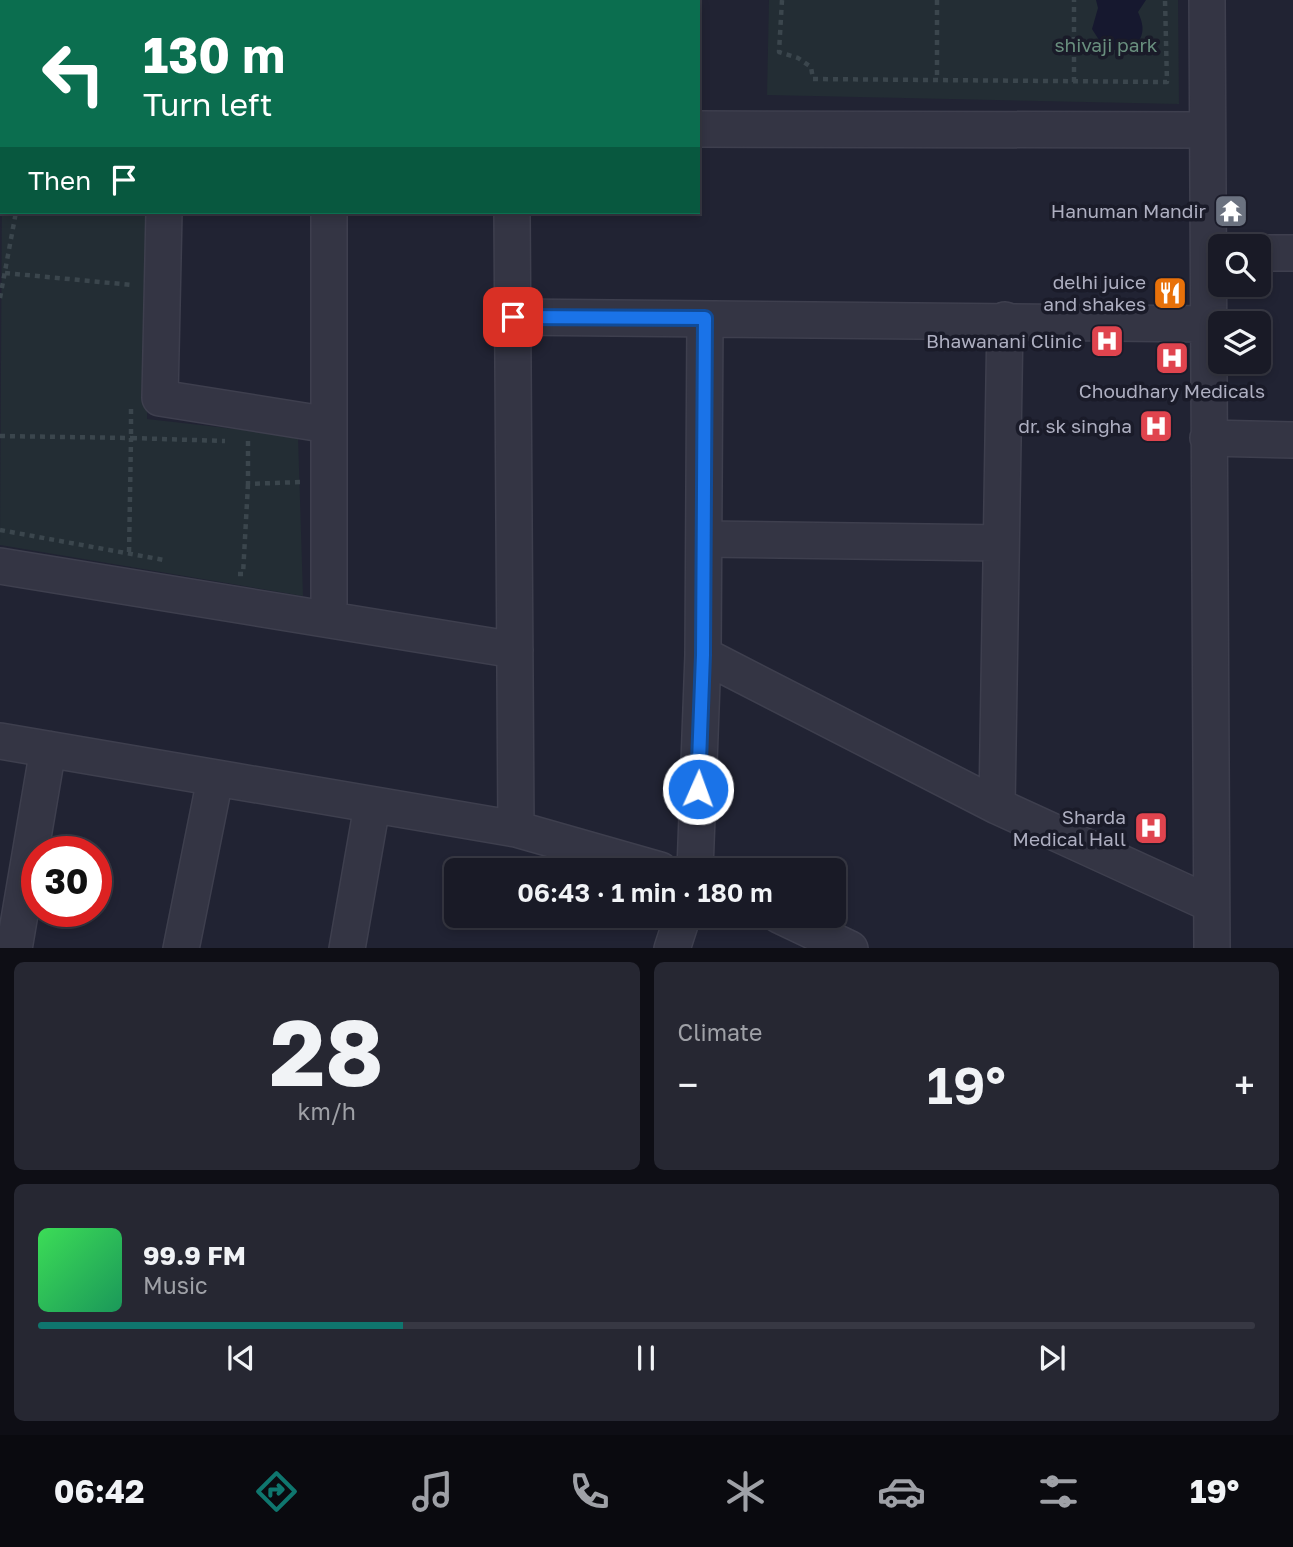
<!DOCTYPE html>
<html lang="en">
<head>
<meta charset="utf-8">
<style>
	:root { --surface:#191a26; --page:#262732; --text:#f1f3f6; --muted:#9fa1a7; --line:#373843; --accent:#0f766e }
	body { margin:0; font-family:"Golos Text",sans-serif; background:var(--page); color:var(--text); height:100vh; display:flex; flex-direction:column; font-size:26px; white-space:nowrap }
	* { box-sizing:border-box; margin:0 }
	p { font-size:23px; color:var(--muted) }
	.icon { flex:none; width:38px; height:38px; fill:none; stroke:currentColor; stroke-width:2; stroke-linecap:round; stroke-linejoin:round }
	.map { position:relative; height:948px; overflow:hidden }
	.sheet { display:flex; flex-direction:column; gap:14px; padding:14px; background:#0e0e15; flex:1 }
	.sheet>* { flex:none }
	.top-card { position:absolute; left:0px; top:0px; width:700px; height:214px; box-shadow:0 4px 10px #0003,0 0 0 2px var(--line); background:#0b6e4f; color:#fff; overflow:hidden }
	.controls { position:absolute; left:1208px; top:234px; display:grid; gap:14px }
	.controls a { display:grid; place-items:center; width:63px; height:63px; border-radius:10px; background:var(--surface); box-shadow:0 4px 10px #0003,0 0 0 2px var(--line); font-size:35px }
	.speed { position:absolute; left:21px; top:836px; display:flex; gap:14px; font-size:35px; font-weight:700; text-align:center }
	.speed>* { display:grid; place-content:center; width:91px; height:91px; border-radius:50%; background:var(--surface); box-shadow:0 4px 10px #0003,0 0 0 2px var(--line); line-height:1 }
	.speed .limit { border:10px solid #d22; background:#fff; color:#111 }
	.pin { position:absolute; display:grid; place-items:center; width:60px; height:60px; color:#fff; margin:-30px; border-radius:14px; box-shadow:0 4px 10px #0006 }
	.me { position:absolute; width:77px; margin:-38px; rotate:2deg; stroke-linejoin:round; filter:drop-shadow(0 0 5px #0008) }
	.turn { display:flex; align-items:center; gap:24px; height:147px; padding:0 28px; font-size:32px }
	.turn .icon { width:91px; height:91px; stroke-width:2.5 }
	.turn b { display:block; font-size:49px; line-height:60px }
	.then { display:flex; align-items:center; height:66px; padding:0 28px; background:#0003; gap:14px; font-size:26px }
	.big { font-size:52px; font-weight:600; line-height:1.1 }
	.sheet .tile { flex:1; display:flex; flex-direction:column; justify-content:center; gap:10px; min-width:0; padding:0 24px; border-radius:10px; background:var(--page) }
	.sheet .dial { align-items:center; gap:0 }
	.dial b { font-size:91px; line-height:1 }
	.song { display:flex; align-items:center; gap:21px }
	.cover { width:84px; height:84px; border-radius:10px; background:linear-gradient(135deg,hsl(130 70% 55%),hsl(150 70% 35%)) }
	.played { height:7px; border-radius:4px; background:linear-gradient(90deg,var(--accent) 30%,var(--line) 30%) }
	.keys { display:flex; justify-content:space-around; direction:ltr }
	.heat { display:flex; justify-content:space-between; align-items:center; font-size:38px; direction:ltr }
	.sheet .tiles { flex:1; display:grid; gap:14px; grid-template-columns:1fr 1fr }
	.tile:last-child { grid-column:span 2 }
	.trip { position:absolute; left:444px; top:858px; width:402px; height:70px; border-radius:10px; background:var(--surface); box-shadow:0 4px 10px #0003,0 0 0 2px var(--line); font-weight:600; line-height:70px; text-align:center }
	.tabs { display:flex; height:112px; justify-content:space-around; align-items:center; background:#0a0a0f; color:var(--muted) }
	.tabs .icon { width:49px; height:49px }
	.tabs .selected { color:var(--accent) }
	.tabs b { font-size:32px; color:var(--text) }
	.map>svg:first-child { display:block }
</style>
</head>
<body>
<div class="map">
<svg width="1293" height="949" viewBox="0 0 1293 949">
	<rect width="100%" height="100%" fill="#212333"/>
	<!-- green -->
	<path fill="#232d34" d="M769 0H1178L1179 104 767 95Z
		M2 180V212H153L147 419 298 436 303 596 0 545Z"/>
	<!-- water -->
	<path fill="#16182f" d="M1096 0H1146L1138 12C1144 26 1145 34 1135 47L1106 51 1092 29 1098 8Z"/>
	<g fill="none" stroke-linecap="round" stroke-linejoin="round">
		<!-- minor casing -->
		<g stroke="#3e3f4e" stroke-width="38">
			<path id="minor" d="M120 0 133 2
				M510 0V2
				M1207 0 1212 949
				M16 2V0
				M331 2 332 0
				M0 87 2 78
				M698 129 1207 130
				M164 212 160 398 329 425
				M512 212 516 829
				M1258 253H1293
				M513 317 1207 324
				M1208 438 1293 440
				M704 539 1001 543
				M0 566 515 650
				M329 619V212
				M703 655 997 806 1211 904
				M0 741 516 829 660 870
				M997 806 1005 320
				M695 870 703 655 705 319
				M779 915 850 949
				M14 949 48 749
				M181 949 215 779
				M347 949 372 806
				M672 949 683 915"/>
		</g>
		<!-- path -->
		<path stroke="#3b464d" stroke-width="4.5" stroke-dasharray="5 5" stroke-linecap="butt" d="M782 0 779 52 798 58 811 67 813 79 1167 82 1165 0
			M937 0V80
			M1074 82V0
			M5 273 132 285
			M0 298 16 212
			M131 409V438L225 441
			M0 436 131 438 129 554
			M248 441V484L301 482
			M0 530 164 560
			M238 574H243L248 484"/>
		<!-- minor -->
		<use href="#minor" stroke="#343544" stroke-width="35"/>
	</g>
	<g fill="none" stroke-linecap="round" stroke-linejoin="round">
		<!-- route casing -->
		<g stroke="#114b97" stroke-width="18">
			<path id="route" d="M513 317 705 318 703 655 698 789"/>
		</g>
		<!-- route -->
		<use href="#route" stroke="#1a73e8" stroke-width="12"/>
	</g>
	<!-- icons -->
	<defs>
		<g id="temple-square" transform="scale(1.75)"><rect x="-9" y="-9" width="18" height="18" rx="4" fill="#6b7280" stroke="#1a1b29"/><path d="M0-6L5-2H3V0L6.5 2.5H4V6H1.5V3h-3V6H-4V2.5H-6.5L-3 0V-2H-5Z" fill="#fff"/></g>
		<g id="restaurant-square" transform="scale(1.75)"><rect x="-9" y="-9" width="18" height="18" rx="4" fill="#e8710a" stroke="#1a1b29"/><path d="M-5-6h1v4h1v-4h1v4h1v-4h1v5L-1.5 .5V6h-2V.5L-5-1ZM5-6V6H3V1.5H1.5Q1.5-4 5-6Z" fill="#fff"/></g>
		<g id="hospital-square" transform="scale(1.75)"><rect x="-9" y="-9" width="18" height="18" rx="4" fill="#e0444e" stroke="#1a1b29"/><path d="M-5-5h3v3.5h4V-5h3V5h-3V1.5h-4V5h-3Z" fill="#fff"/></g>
	</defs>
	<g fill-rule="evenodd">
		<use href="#temple-square" x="1231" y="211"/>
		<use href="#restaurant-square" x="1170" y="293"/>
		<use href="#hospital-square" x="1107" y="341"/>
		<use href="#hospital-square" x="1172" y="358"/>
		<use href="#hospital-square" x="1156" y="426"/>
		<use href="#hospital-square" x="1151" y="828"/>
	</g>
	<g text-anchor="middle" stroke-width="7" stroke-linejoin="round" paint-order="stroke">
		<!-- park labels -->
		<g font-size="19" fill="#698f7e" stroke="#1a1b29">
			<text x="1106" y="52">shivaji park</text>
		</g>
		<!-- poi labels -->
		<g font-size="19" fill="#aeafc1" stroke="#1a1b29" text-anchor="end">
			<text x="1206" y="218">Hanuman Mandir</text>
			<text x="1146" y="289">delhi juice<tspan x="1146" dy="22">and shakes</tspan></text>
			<text x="1082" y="348">Bhawanani Clinic</text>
			<text x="1172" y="398" text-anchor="middle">Choudhary Medicals</text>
			<text x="1132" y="433">dr. sk singha</text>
			<text x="1126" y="824">Sharda<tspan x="1126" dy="22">Medical Hall</tspan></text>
		</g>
	</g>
</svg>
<div class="controls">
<a><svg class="icon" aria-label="search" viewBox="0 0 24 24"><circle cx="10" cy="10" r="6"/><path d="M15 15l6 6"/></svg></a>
<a><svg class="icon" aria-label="layers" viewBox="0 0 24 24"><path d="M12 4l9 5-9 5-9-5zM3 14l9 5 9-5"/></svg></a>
</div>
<div class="speed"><div class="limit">30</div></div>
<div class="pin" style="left:513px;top:317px;background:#d93025"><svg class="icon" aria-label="arrive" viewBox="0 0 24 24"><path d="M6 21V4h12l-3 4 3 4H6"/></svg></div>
<svg class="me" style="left:698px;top:789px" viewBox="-20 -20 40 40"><circle r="17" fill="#1a73e8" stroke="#fff" stroke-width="3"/><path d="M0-11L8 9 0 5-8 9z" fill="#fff"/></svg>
<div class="trip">06:43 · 1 min · 180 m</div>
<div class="top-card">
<div class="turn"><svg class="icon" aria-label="left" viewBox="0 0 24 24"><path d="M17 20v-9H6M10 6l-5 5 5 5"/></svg><div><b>130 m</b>Turn left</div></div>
<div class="then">Then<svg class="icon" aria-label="arrive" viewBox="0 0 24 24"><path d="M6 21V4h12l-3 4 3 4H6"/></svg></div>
</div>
</div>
<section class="sheet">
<div class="tiles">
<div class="tile dial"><b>28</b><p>km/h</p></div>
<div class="tile"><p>Climate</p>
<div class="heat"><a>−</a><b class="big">19°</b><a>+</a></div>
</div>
<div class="tile">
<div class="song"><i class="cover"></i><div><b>99.9 FM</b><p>Music</p></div></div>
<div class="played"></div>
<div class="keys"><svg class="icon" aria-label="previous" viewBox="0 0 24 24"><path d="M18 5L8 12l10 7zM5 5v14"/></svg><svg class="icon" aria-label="pause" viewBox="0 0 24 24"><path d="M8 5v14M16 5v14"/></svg><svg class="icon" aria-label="next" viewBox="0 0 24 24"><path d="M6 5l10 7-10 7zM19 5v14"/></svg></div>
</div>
</div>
</section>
<nav class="tabs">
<b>06:42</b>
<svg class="icon selected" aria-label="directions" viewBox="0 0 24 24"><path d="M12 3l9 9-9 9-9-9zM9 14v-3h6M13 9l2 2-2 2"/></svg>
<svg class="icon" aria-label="music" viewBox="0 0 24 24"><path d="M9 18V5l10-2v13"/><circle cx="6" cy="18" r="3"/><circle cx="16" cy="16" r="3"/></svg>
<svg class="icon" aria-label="phone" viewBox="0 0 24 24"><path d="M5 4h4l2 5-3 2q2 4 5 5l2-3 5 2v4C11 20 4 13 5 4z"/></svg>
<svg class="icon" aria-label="climate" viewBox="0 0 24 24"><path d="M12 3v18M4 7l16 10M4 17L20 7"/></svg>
<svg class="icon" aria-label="car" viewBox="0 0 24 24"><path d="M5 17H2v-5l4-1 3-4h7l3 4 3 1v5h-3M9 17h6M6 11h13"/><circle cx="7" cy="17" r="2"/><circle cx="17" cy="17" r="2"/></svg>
<svg class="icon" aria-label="filters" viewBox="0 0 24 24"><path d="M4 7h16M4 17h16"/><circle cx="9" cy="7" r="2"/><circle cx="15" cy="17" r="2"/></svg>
<b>19°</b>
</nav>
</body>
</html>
